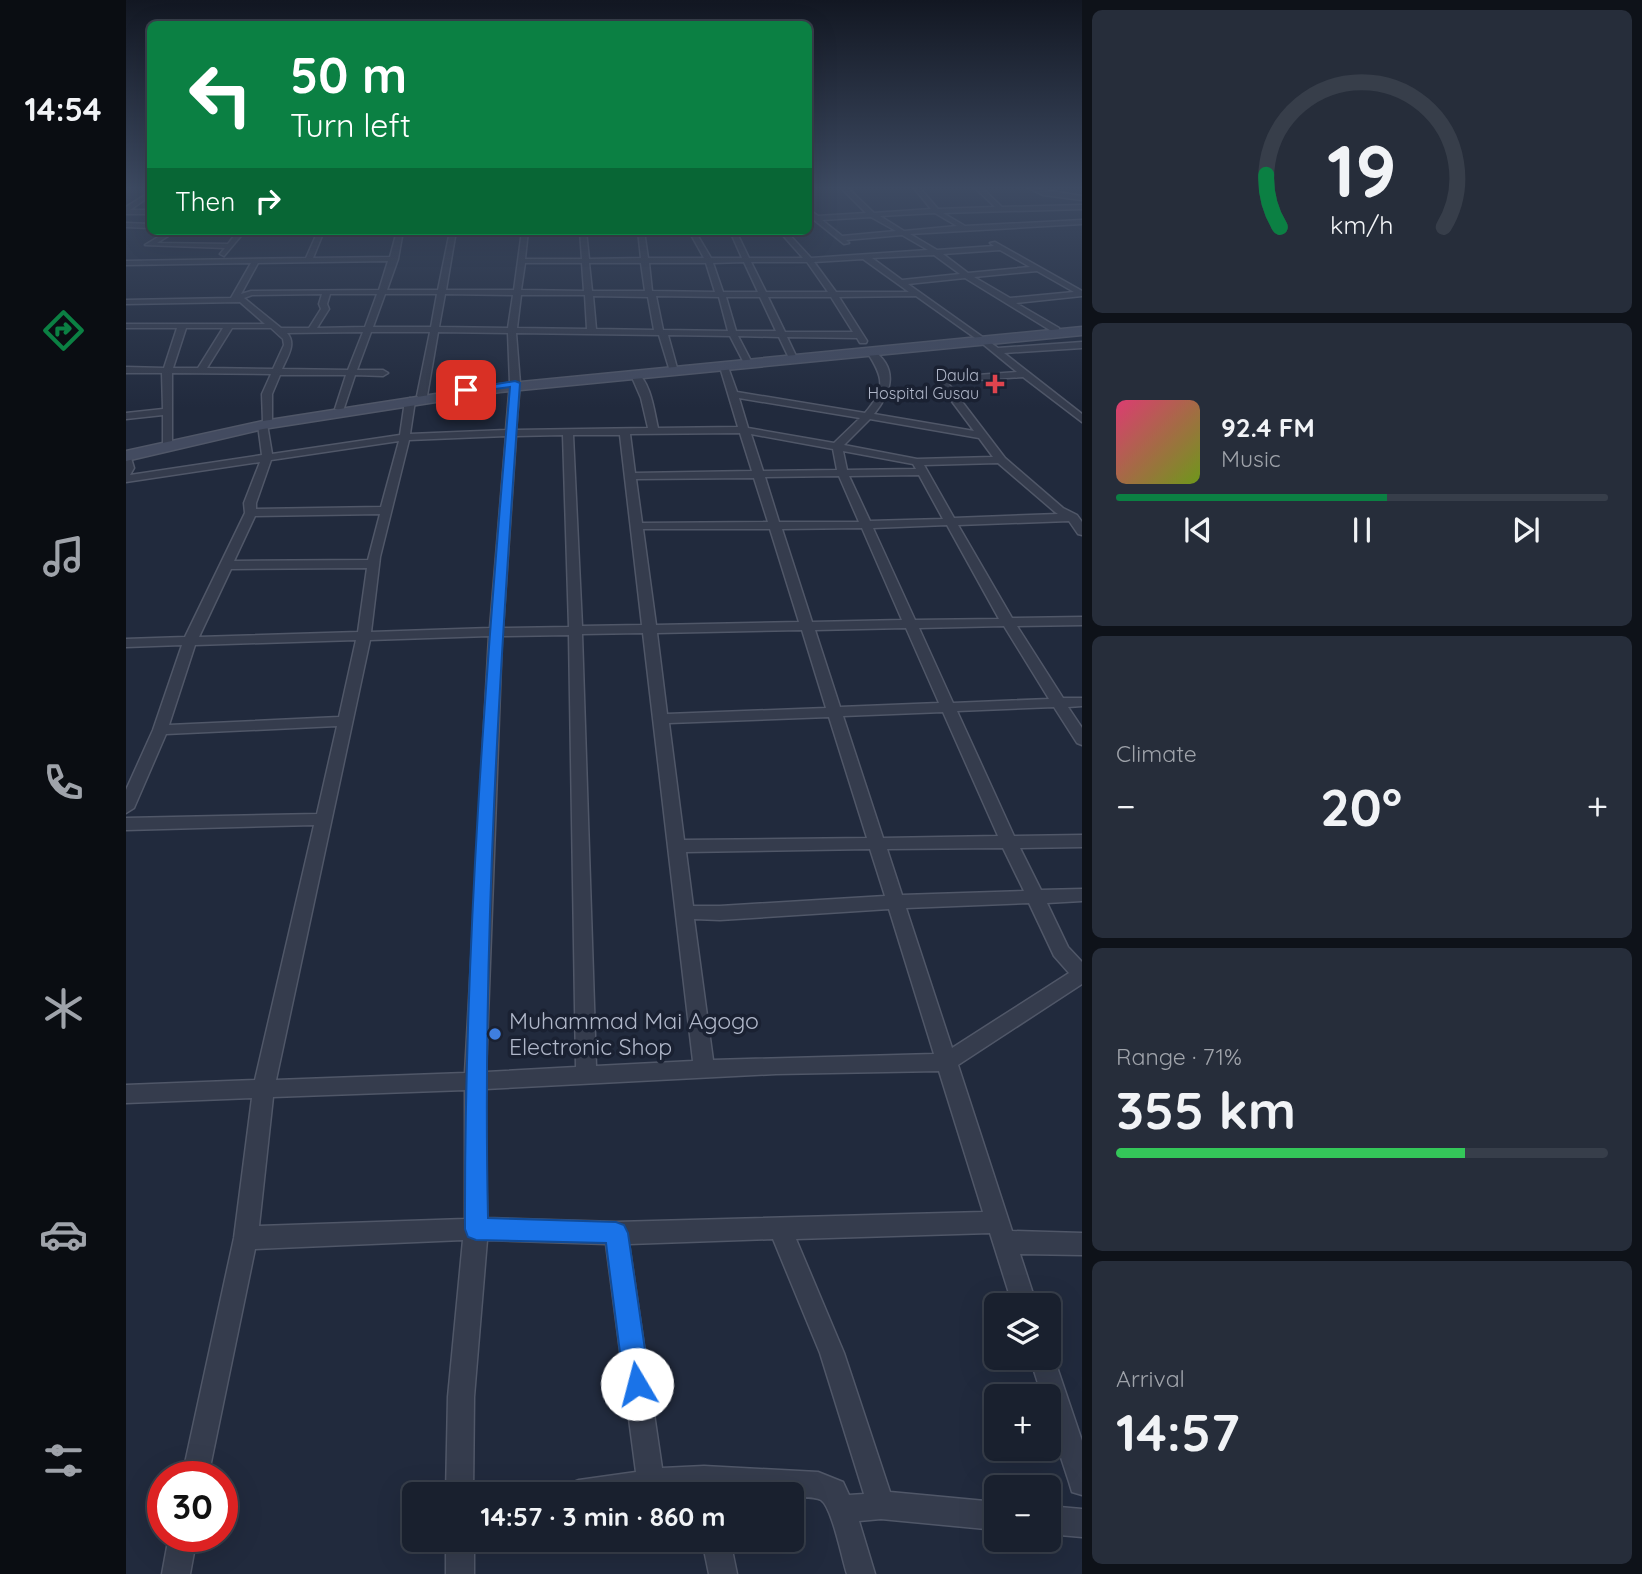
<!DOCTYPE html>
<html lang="en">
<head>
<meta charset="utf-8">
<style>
	:root { --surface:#19202e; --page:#262d3a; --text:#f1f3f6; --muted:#9fa3aa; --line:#373e4a; --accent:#0b8043 }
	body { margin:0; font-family:Quicksand,sans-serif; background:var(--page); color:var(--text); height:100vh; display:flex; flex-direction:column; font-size:26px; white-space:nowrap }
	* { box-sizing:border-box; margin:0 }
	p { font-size:23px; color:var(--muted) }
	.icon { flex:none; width:38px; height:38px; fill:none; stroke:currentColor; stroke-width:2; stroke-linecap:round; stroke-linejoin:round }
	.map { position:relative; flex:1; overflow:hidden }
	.sheet { display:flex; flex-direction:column; gap:10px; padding:10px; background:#0e1219; width:560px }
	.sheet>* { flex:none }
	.banner { position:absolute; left:21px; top:21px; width:665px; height:214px; border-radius:10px; box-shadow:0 7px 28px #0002,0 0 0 2px var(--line); background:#0b8043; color:#fff; overflow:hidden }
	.tools { position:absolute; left:858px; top:1293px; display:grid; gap:14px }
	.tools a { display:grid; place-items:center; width:77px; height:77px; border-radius:10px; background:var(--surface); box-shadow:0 7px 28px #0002,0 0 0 2px var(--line); font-size:35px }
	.speed { position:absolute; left:21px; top:1461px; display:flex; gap:14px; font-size:35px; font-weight:700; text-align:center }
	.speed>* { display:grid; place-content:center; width:91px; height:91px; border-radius:50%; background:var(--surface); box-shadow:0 7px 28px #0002,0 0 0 2px var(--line); line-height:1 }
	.speed .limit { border:10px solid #d22; background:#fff; color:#111 }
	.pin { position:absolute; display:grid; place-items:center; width:60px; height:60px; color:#fff; margin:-30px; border-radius:14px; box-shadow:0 4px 10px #0006 }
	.me { position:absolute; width:77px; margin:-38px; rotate:352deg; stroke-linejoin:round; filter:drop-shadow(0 0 5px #0008) }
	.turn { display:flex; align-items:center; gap:24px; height:147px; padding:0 28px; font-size:32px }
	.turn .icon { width:91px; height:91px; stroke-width:2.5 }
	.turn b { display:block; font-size:49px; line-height:60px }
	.then { display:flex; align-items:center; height:66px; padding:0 28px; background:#0003; gap:14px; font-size:26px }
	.big { font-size:52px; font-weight:800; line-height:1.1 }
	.sheet .widget { flex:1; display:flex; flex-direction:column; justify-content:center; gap:10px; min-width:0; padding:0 24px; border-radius:10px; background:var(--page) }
	.sheet .dial { align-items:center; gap:0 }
	.dial svg { height:182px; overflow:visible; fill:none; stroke:var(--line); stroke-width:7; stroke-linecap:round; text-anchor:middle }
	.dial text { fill:var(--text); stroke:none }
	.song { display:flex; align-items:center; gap:21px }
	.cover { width:84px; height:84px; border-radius:10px; background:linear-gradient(135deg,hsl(340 70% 55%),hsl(80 70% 35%)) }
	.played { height:7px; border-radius:4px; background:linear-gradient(90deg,var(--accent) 55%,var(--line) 55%) }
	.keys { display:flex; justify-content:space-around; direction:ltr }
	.heat { display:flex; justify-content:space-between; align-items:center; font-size:38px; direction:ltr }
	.charge { height:10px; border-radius:5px; background:linear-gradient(90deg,#34c759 71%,var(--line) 0) }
	.trip { position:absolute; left:276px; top:1482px; width:402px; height:70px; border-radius:10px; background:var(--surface); box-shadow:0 7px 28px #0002,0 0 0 2px var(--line); font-weight:800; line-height:70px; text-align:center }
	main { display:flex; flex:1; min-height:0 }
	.menu { display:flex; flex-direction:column; width:126px; justify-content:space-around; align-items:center; background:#0a0d12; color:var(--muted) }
	.menu .icon { width:49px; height:49px }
	.menu .current { color:var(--accent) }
	.menu b { font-size:32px; color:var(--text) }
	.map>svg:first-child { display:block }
</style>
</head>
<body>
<main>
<nav class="menu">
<b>14:54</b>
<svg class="icon current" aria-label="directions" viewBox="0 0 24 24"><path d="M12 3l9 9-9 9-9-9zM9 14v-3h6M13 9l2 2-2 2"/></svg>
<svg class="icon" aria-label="music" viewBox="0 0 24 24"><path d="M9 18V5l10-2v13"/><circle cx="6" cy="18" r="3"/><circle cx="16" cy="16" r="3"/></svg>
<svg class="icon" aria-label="phone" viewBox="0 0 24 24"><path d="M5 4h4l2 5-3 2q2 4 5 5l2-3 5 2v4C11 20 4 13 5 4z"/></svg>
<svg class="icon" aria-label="climate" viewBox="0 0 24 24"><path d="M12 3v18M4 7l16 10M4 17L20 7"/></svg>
<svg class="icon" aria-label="car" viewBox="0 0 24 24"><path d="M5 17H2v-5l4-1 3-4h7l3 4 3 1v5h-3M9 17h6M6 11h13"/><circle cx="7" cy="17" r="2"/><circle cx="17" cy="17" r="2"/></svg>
<svg class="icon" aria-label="filters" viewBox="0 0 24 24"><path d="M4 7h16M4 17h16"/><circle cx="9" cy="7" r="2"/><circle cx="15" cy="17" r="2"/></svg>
</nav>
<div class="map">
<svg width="956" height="1574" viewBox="0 0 956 1574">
	<rect width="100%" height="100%" fill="#212a3d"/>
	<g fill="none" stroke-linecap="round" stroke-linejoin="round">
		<!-- street casing -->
		<g stroke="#505768" stroke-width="3">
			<path id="street" d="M714 187H721L748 213 805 209 787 187H793L812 209 869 207 848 187H855L876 207 956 205V209L817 213 839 226 956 220V224L784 234 811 250 868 246 864 243 869 242 956 291V296L890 303 933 328V332H927L839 278 782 284 872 348 956 342V348L878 353 956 414V422L897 377 821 382 879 458 937 508 951 515 956 522V535L952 534 943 521 832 525 886 618 956 617V625L891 626 937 698H956V706L942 707 956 728V745L951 743 928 707 831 711 888 836 956 835V847L894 848 915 890 956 889V901L921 903 942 947 956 962V984L832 1065 886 1231 956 1233V1255L894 1254 911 1306H887L864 1233 670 1239 718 1353 764 1492 870 1502V1530L755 1519 733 1521 749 1574H721C716 1559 706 1507 695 1500 687 1496 675 1498 667 1497V1494L578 1492 440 1494 443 1484 453 1480 510 1472 480 1244 361 1240 348 1397 347 1494H320L322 1397 337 1240 129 1249 82 1477H56L108 1238 126 1098 0 1103V1085L129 1080 188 825 0 830V818L191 814 211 726 40 734 8 808 0 813V790L27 730 56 645 0 647V639L59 637 119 513 118 503 134 462 0 482V455L5 458 8 468 4 475 136 455 132 425 137 422 136 394 145 374 46 373V445L37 443V415L0 419V413L37 409 36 373H0V367L38 368 51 328H0V324H139L114 302 0 304V300L105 298 125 263 0 265V261L180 258 192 231H198L187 258 264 257 271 231H277L272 259 261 290H312L324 231H330L320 290H388L396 231H402L399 259H456L454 231H460L463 259 515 258 512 231H518L522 258H578L563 231H569L585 258H616L604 231H610L623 258H677L653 231H660L685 258 802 250 776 235 720 240 723 243 718 244 682 215V209L692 216 740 213ZM809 213 831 226 778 231 754 216ZM745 217 770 231 716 236 696 220ZM874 250 904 267 842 273 817 254ZM808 255 834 274 776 280 746 258ZM737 259 783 292H710L688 262ZM262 261 253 290 125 291 115 294 132 263ZM618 262 632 292H597L587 263ZM625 262H681L702 292H640ZM399 263H456L458 291 395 290ZM463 263H515L519 291H466ZM523 263H580L589 292 526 291ZM911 271 948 292 884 298 848 277ZM196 294 193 304 195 309 183 328H155L118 298 126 295ZM204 294H251L239 327 191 328 203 309 201 304ZM259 294H311L305 327H247ZM319 294 387 295 382 328 313 327ZM395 295H459L461 329 391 328ZM467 296 522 297 528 330 470 329ZM530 296 593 297 602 331 537 330ZM790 296 852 340 891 372 812 378 810 380 848 431 748 414C766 392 773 367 745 349L741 352C758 378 760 388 739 413L611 392 602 367 598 364 594 367 612 427 532 428C528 411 525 382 510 372L505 375 515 398 522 428 390 430 394 383 390 333 533 335 543 368 547 371 551 368 542 335 604 336 617 361 621 364 625 361 612 336 653 337 662 356 666 359 670 356 661 337 731 338 734 343H740L741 341 713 297ZM600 297H634L650 331H610ZM642 297H705L727 332H659ZM60 328H97L72 368H47ZM106 328H145L157 339 158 345 147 369 81 368ZM237 332 222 370 156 369C161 357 171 344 161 333ZM245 332H304L291 396 296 399 301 396 312 332 382 333 384 383 380 430 284 434 289 401 284 398 279 401 274 435 146 454 141 424 146 421V394L154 375H220L209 409 217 411 229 375 257 376 262 373 257 370H231ZM613 398 734 418 708 443 622 428ZM744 419 853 438 867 457 791 459 718 445ZM614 433 626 471 509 473 504 434ZM625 434 707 449 711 470 637 471ZM437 435 443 627 377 628 390 436ZM447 435H494L516 625 456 626ZM380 436 364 628 245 632 254 557 283 440ZM273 441 255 507 130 509V503L145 460ZM717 451 787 464 790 469 721 470ZM872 463 929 512 932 514 828 518 798 465ZM793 475 817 519 744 521 723 476ZM713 476 733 522H653L639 477ZM628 478 642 522 516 523 510 479ZM254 514 242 560 108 561 129 516ZM821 525 873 619 789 620 747 528ZM736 528 776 620 686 622 656 529ZM517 529H644L673 622 530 625ZM241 568 232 632 73 637 105 569ZM878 626 923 699 827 703 793 628ZM780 628 813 703 714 707 689 630ZM676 630 700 708 541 714 531 633ZM517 633 567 1061 470 1066 456 634ZM443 635 450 1067 360 1072 376 636ZM363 636 339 1073 150 1080 244 640ZM230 640 213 717 43 725 69 645ZM817 712 872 836 757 838 717 716ZM703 717 741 838 558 840 543 723ZM877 848 898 891 776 895 761 849ZM744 849 759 896 594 906H567L560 852ZM903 903 928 956 943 973 826 1048 780 908ZM763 909 808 1054 587 1060 568 919 594 920ZM813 1071 857 1212 490 1222 361 1218 359 1089 650 1074ZM339 1090V1219L133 1226 147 1097ZM647 1239 694 1353 738 1494 723 1495 717 1482 692 1472 578 1466 536 1468 503 1244Z
				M900 187 956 196V200L917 195Z
				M24 192V196L4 210H24V214H0V207Z
				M0 223 24 224V228L0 227Z
				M42 231H50L31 243 102 244 112 231H119L98 256 94 254 99 248 19 245Z
				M922 1348 928 1358 956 1441V1495L946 1492 943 1482 922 1418V1396H916L904 1358H922Z
				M922 1506 956 1509V1537L922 1534Z
				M43 1536H71L64 1574H36Z
				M320 1540H348V1574H320Z
				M576 1540H604L611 1574H583Z"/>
		</g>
		<!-- secondary casing -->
		<g stroke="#505768" stroke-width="3">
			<path id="secondary" d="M956 327V335L374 392 137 429 0 461V451L137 421 374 384Z"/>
		</g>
		<!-- street -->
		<use href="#street" fill="#353c4d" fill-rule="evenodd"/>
		<!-- secondary -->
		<use href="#secondary" fill="#434b60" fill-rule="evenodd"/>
	</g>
	<!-- sky -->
	<linearGradient id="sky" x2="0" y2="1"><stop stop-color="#121722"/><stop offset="0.46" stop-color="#3d4a62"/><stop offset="1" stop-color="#3d4a62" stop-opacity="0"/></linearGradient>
	<rect width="956" height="408" fill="url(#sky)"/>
	<!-- route -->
	<path fill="#1a73e8" stroke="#114b97" stroke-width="2" d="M389 381 394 383C374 661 356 940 362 1218L490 1222 498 1225 502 1233 524 1384 520 1393 511 1397 502 1393 498 1384 480 1243 350 1240 342 1237 339 1229C338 948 360 667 384 387L340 393 335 390Z"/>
	<!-- markers -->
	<path fill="#e0444e" stroke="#1a2132" stroke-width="2.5" d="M865.5 373.5h7v7h7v7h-7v7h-7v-7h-7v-7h7z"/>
	<circle fill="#3f7fe0" stroke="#1a2132" stroke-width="2.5" cx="369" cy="1034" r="7"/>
	<g text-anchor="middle" stroke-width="7" stroke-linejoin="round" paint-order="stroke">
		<!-- far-poi labels -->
		<g font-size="16" fill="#b0b7c9" stroke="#1a2132" text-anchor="end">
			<text x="853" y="381">Daula<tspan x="853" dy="18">Hospital Gusau</tspan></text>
		</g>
		<!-- near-poi labels -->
		<g font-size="23" fill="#b0b7c9" stroke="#1a2132" text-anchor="start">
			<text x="383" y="1029">Muhammad Mai Agogo<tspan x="383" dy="26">Electronic Shop</tspan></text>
		</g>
	</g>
</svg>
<div class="tools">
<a><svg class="icon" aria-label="layers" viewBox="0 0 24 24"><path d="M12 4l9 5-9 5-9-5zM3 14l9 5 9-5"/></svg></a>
<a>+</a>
<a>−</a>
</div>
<div class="speed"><div class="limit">30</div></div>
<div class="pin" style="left:340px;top:390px;background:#d93025"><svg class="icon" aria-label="arrive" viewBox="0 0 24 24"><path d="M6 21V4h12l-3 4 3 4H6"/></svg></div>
<svg class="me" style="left:511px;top:1384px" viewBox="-20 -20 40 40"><circle r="19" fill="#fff"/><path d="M0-13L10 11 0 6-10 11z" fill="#1a73e8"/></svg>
<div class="trip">14:57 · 3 min · 860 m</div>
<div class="banner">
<div class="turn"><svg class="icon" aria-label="left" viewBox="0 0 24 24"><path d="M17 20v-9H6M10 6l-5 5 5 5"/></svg><div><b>50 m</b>Turn left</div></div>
<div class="then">Then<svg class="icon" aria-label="right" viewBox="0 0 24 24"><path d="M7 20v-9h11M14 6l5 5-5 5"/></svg></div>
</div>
</div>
<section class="sheet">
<div class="widget dial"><svg viewBox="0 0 100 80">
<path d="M14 69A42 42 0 1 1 86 69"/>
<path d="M14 69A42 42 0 0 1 8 46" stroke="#0b8043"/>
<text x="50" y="56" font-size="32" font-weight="700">19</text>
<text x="50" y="72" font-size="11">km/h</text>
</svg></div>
<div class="widget">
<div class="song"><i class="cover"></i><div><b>92.4 FM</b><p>Music</p></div></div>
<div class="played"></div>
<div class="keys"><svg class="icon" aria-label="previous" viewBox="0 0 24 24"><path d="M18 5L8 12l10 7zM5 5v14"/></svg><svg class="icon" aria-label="pause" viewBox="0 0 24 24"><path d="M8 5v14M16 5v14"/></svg><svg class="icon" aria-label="next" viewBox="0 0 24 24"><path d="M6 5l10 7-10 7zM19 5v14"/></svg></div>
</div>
<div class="widget"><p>Climate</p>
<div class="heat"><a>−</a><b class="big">20°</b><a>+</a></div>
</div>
<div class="widget"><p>Range · 71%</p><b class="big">355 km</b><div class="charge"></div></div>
<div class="widget"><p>Arrival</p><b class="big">14:57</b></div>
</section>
</main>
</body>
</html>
